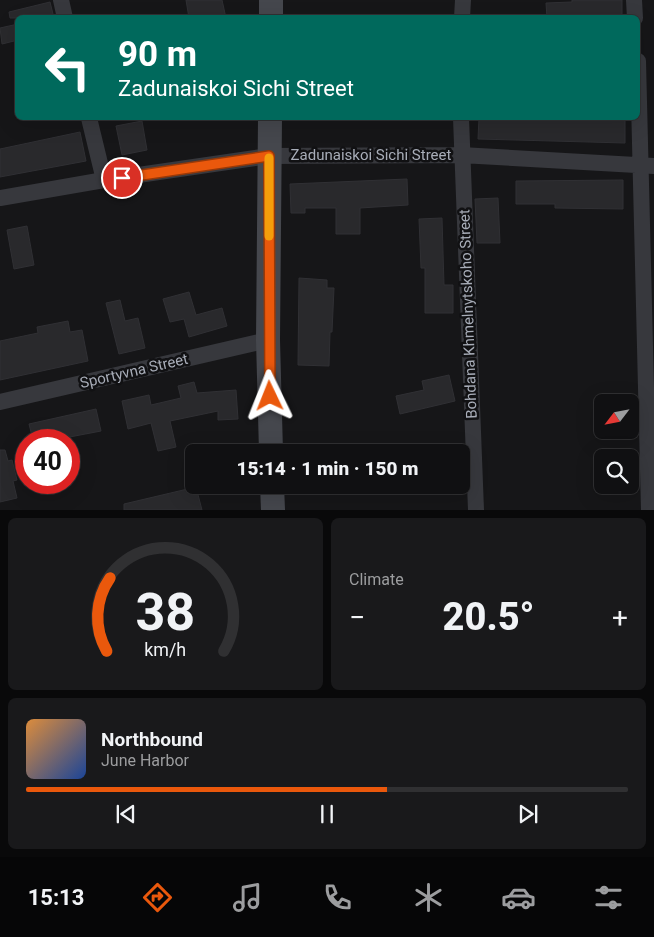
<!DOCTYPE html>
<html lang="en">
<head>
<meta charset="utf-8">
<style>
	:root { --surface:#101012; --page:#19191b; --text:#f1f3f6; --muted:#9c9d9f; --line:#303032; --accent:#ea580c }
	body { margin:0; font-family:Roboto,sans-serif; background:var(--page); color:var(--text); height:100vh; display:flex; flex-direction:column; font-size:19px; white-space:nowrap }
	* { box-sizing:border-box; margin:0 }
	p { font-size:16px; color:var(--muted) }
	.icon { flex:none; width:28px; height:28px; fill:none; stroke:currentColor; stroke-width:2; stroke-linecap:round; stroke-linejoin:round }
	.map { position:relative; height:510px; overflow:hidden }
	.drawer { display:flex; flex-direction:column; gap:8px; padding:8px; background:#09090a; flex:1 }
	.drawer>* { flex:none }
	.top-card { position:absolute; left:15px; top:15px; width:625px; height:105px; border-radius:8px; box-shadow:0 5px 20px #0002,0 0 0 1px var(--line); background:#00695c; color:#fff; overflow:hidden }
	.needle { width:32px; rotate:238deg }
	.tools { position:absolute; left:594px; top:394px; display:grid; gap:10px }
	.tools a { display:grid; place-items:center; width:45px; height:45px; border-radius:8px; background:var(--surface); box-shadow:0 5px 20px #0002,0 0 0 1px var(--line); font-size:25px }
	.speed { position:absolute; left:15px; top:429px; display:flex; gap:10px; font-size:25px; font-weight:700; text-align:center }
	.speed>* { display:grid; place-content:center; width:65px; height:65px; border-radius:50%; background:var(--surface); box-shadow:0 5px 20px #0002,0 0 0 1px var(--line); line-height:1 }
	.speed .limit { border:8px solid #d22; background:#fff; color:#111 }
	.pin { position:absolute; display:grid; place-items:center; width:42px; height:42px; color:#fff; margin:-21px; border:2px solid #fff; border-radius:50%; box-shadow:0 1px 5px #0007 }
	.me { position:absolute; width:55px; margin:-28px; rotate:358deg; stroke-linejoin:round; filter:drop-shadow(0 0 4px #0008) }
	.turn { display:flex; align-items:center; gap:18px; height:105px; padding:0 20px; font-size:22px }
	.turn .icon { width:65px; height:65px; stroke-width:2.5 }
	.turn b { display:block; font-size:35px; line-height:42px }
	.big { font-size:38px; font-weight:800; line-height:1.1 }
	.drawer .card { flex:1; display:flex; flex-direction:column; justify-content:center; gap:8px; min-width:0; padding:0 18px; border-radius:8px; background:var(--page) }
	.drawer .dial { align-items:center; gap:0 }
	.dial svg { height:130px; overflow:visible; fill:none; stroke:var(--line); stroke-width:7; stroke-linecap:round; text-anchor:middle }
	.dial text { fill:var(--text); stroke:none }
	.song { display:flex; align-items:center; gap:15px }
	.cover { width:60px; height:60px; border-radius:8px; background:linear-gradient(135deg,hsl(30 70% 55%),hsl(220 70% 35%)) }
	.played { height:5px; border-radius:2px; background:linear-gradient(90deg,var(--accent) 60%,var(--line) 60%) }
	.keys { display:flex; justify-content:space-around; direction:ltr }
	.heat { display:flex; justify-content:space-between; align-items:center; font-size:28px; direction:ltr }
	.drawer .tiles { flex:1; display:grid; gap:8px; grid-template-columns:1fr 1fr }
	.card:last-child { grid-column:span 2 }
	.trip { position:absolute; left:185px; top:444px; width:285px; height:50px; border-radius:8px; background:var(--surface); box-shadow:0 5px 20px #0002,0 0 0 1px var(--line); font-weight:800; line-height:50px; text-align:center }
	.menu { display:flex; height:80px; justify-content:space-around; align-items:center; background:#060607; color:var(--muted) }
	.menu .icon { width:35px; height:35px }
	.menu .active { color:var(--accent) }
	.menu b { font-size:22px; color:var(--text) }
	.map>svg:first-child { display:block }
</style>
</head>
<body>
<div class="map">
<svg width="654" height="510" viewBox="0 0 654 510">
	<rect width="100%" height="100%" fill="#161618"/>
	<!-- building -->
	<path fill="#29292c" stroke="#303034" d="M186 0H222L226 18H189Z
		M572 0H622V18H547L546 3 572 2Z
		M50 2 54 18H10L9 12Z
		M18 24V40L2 44 0 28Z
		M479 118H625V143L478 139Z
		M142 121 147 150 122 155 116 126Z
		M80 132 86 161 0 177V149Z
		M407 179 408 205 360 208V234H336V208H305V213H291L290 184Z
		M623 180V209L555 208V204H516V181Z
		M498 198 500 243H477L475 199Z
		M442 218 444 285H453V313H425V268H421L419 219Z
		M27 226 34 265 14 269 7 230Z
		M299 278 327 280V288H334L332 332H330L329 366 298 365Z
		M189 292 196 315 222 308 227 326 189 337 184 319 170 322 163 299Z
		M120 300 125 321 138 318 145 348 119 354 106 303Z
		M68 321 70 332 82 330 88 361 0 380V341L38 333 37 327Z
		M449 375 455 401 400 414 396 396 424 390 422 381Z
		M194 382 197 393 236 390 238 419 218 420V411L170 421 176 447 158 451 151 423 128 429 122 401 149 395 151 405 181 398 178 386Z
		M96 409 101 431 54 440H33L29 424Z
		M0 450H5L8 461 12 460 17 480 13 481 17 498 0 502Z
		M196 487 202 510H124V504Z"/>
	<g fill="none" stroke-linecap="round" stroke-linejoin="round">
		<!-- street -->
		<path stroke="#37383d" stroke-width="16" d="M61 0 65 18
			M634 0 635 18
			M462 18 463 0
			M638 61 649 510
			M89 118 104 180
			M461 118 476 510
			M0 198 104 180 269 156 461 155 654 166
			M0 402 268 340"/>
		<!-- secondary -->
		<path stroke="#45474d" stroke-width="24" d="M271 18V0
			M270 118 268 340 271 452
			M272 485 273 510"/>
	</g>
	<g fill="none" stroke-linecap="round" stroke-linejoin="round">
		<!-- route casing -->
		<g stroke="#983908" stroke-width="12">
			<path id="route" d="M122 178 269 156 270 396"/>
		</g>
		<!-- route -->
		<use href="#route" stroke="#ea580c" stroke-width="9"/>
		<!-- slow -->
		<path stroke="#f59e0b" stroke-width="9" d="M269 236V158"/>
	</g>
	<g text-anchor="middle" stroke-width="5" stroke-linejoin="round" paint-order="stroke">
		<!-- street labels -->
		<g font-size="15" fill="#a8adb8" stroke="#111113">
			<text x="371" y="160">Zadunaiskoi Sichi Street</text>
			<text transform="translate(468 314) rotate(-92)" y="5">Bohdana Khmelnytskoho Street</text>
			<text transform="translate(134 371) rotate(-13)" y="5">Sportyvna Street</text>
		</g>
	</g>
</svg>
<div class="tools">
<a><svg class="needle" viewBox="-14 -14 28 28"><path d="M0-13l5 13h-10z" fill="#e53935"/><path d="M0 13l5-13h-10z" fill="#9c9d9f"/></svg></a>
<a><svg class="icon" aria-label="search" viewBox="0 0 24 24"><circle cx="10" cy="10" r="6"/><path d="M15 15l6 6"/></svg></a>
</div>
<div class="speed"><div class="limit">40</div></div>
<div class="pin" style="left:122px;top:178px;background:#d93025"><svg class="icon" aria-label="arrive" viewBox="0 0 24 24"><path d="M6 21V4h12l-3 4 3 4H6"/></svg></div>
<svg class="me" style="left:270px;top:396px" viewBox="-20 -20 40 40"><path d="M0-17L14 15 0 8-14 15z" fill="#ea580c" stroke="#fff" stroke-width="4"/></svg>
<div class="trip">15:14 · 1 min · 150 m</div>
<div class="top-card">
<div class="turn"><svg class="icon" aria-label="left" viewBox="0 0 24 24"><path d="M17 20v-9H6M10 6l-5 5 5 5"/></svg><div><b>90 m</b>Zadunaiskoi Sichi Street</div></div>
</div>
</div>
<section class="drawer">
<div class="tiles">
<div class="card dial"><svg viewBox="0 0 100 80">
<path d="M14 69A42 42 0 1 1 86 69"/>
<path d="M14 69A42 42 0 0 1 16 24" stroke="#ea580c"/>
<text x="50" y="56" font-size="32" font-weight="700">38</text>
<text x="50" y="72" font-size="11">km/h</text>
</svg></div>
<div class="card"><p>Climate</p>
<div class="heat"><a>−</a><b class="big">20.5°</b><a>+</a></div>
</div>
<div class="card">
<div class="song"><i class="cover"></i><div><b>Northbound</b><p>June Harbor</p></div></div>
<div class="played"></div>
<div class="keys"><svg class="icon" aria-label="previous" viewBox="0 0 24 24"><path d="M18 5L8 12l10 7zM5 5v14"/></svg><svg class="icon" aria-label="pause" viewBox="0 0 24 24"><path d="M8 5v14M16 5v14"/></svg><svg class="icon" aria-label="next" viewBox="0 0 24 24"><path d="M6 5l10 7-10 7zM19 5v14"/></svg></div>
</div>
</div>
</section>
<nav class="menu">
<b>15:13</b>
<svg class="icon active" aria-label="directions" viewBox="0 0 24 24"><path d="M12 3l9 9-9 9-9-9zM9 14v-3h6M13 9l2 2-2 2"/></svg>
<svg class="icon" aria-label="music" viewBox="0 0 24 24"><path d="M9 18V5l10-2v13"/><circle cx="6" cy="18" r="3"/><circle cx="16" cy="16" r="3"/></svg>
<svg class="icon" aria-label="phone" viewBox="0 0 24 24"><path d="M5 4h4l2 5-3 2q2 4 5 5l2-3 5 2v4C11 20 4 13 5 4z"/></svg>
<svg class="icon" aria-label="climate" viewBox="0 0 24 24"><path d="M12 3v18M4 7l16 10M4 17L20 7"/></svg>
<svg class="icon" aria-label="car" viewBox="0 0 24 24"><path d="M5 17H2v-5l4-1 3-4h7l3 4 3 1v5h-3M9 17h6M6 11h13"/><circle cx="7" cy="17" r="2"/><circle cx="17" cy="17" r="2"/></svg>
<svg class="icon" aria-label="filters" viewBox="0 0 24 24"><path d="M4 7h16M4 17h16"/><circle cx="9" cy="7" r="2"/><circle cx="15" cy="17" r="2"/></svg>
</nav>
</body>
</html>
